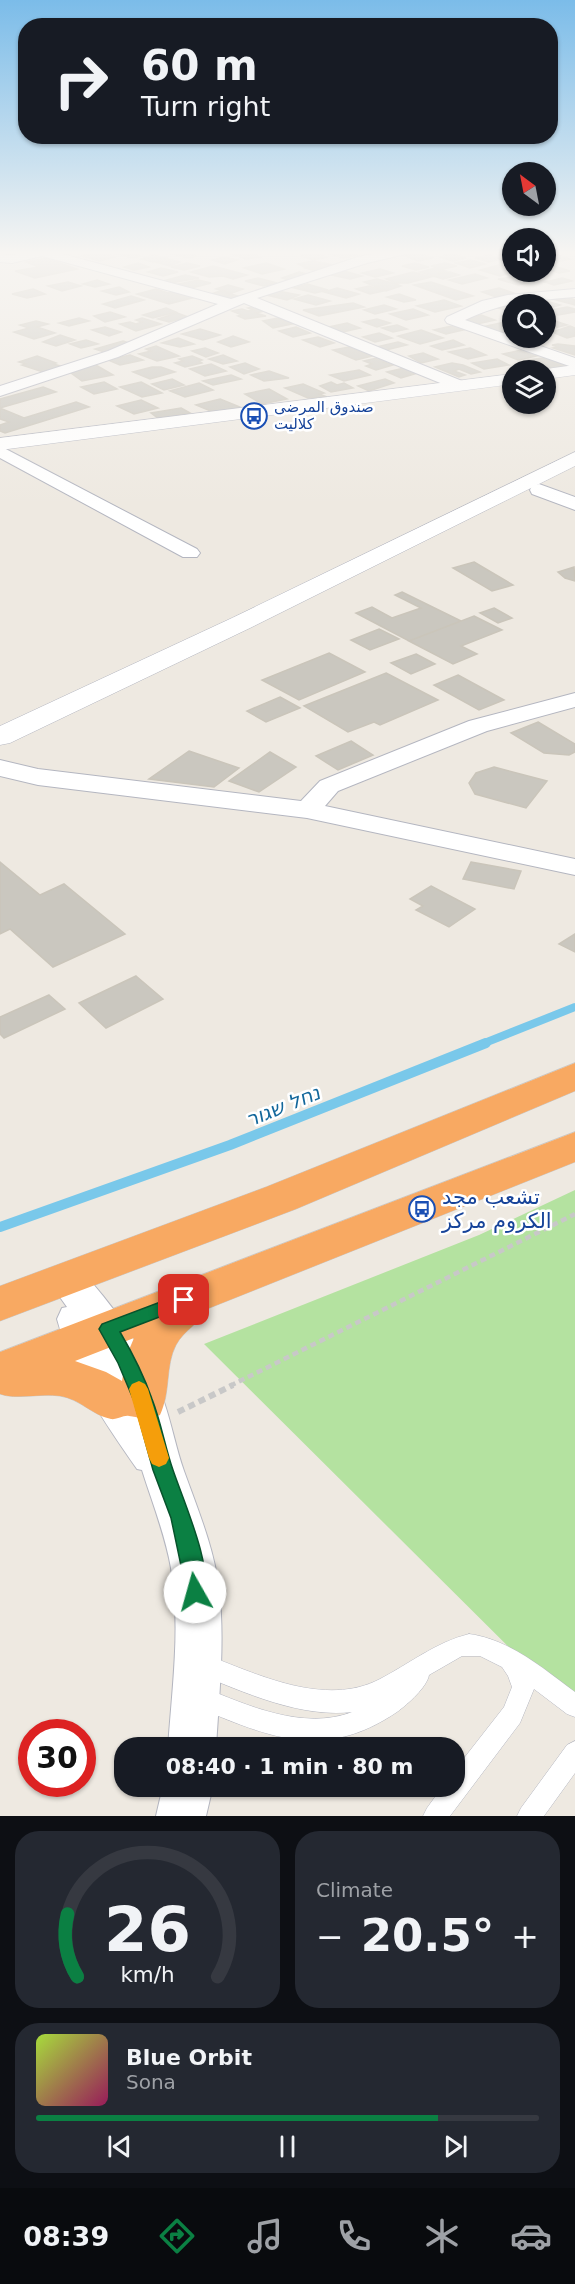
<!DOCTYPE html>
<html lang="en">
<head>
<meta charset="utf-8">
<style>
	:root { --surface:#171b24; --page:#242831; --text:#f1f3f6; --muted:#9ea1a6; --line:#363941; --accent:#0b8043 }
	body { margin:0; font-family:"DejaVu Sans","Noto Naskh Arabic",Heebo,sans-serif; background:var(--page); color:var(--text); height:100vh; display:flex; flex-direction:column; font-size:22px; white-space:nowrap }
	* { box-sizing:border-box; margin:0 }
	p { font-size:20px; color:var(--muted) }
	.icon { flex:none; width:33px; height:33px; fill:none; stroke:currentColor; stroke-width:2; stroke-linecap:round; stroke-linejoin:round }
	.map { position:relative; height:1816px; overflow:hidden }
	.panel { display:flex; flex-direction:column; gap:15px; padding:15px; background:#0d0f14; flex:1 }
	.panel>* { flex:none }
	.banner { position:absolute; left:18px; top:18px; width:540px; height:126px; border-radius:24px; box-shadow:0 2px 4px #0004; background:#171b24; color:var(--text); overflow:hidden }
	.needle { width:39px; rotate:328deg }
	.controls { position:absolute; left:502px; top:162px; display:grid; gap:12px }
	.controls a { display:grid; place-items:center; width:54px; height:54px; border-radius:50%; background:var(--surface); box-shadow:0 2px 4px #0004; font-size:30px }
	.speed { position:absolute; left:18px; top:1719px; display:flex; gap:12px; font-size:30px; font-weight:700; text-align:center }
	.speed>* { display:grid; place-content:center; width:78px; height:78px; border-radius:50%; background:var(--surface); box-shadow:0 2px 4px #0004; line-height:1 }
	.speed .limit { border:9px solid #d22; background:#fff; color:#111 }
	.pin { position:absolute; display:grid; place-items:center; width:51px; height:51px; color:#fff; margin:-26px; border-radius:12px; box-shadow:0 3px 9px #0006 }
	.me { position:absolute; width:66px; margin:-33px; rotate:353deg; stroke-linejoin:round; filter:drop-shadow(0 0 4px #0008) }
	.turn { display:flex; align-items:center; gap:21px; height:126px; padding:0 24px; font-size:27px }
	.turn .icon { width:78px; height:78px; stroke-width:2.5 }
	.turn b { display:block; font-size:42px; line-height:51px }
	.big { font-size:45px; font-weight:700; line-height:1.1 }
	.panel .tile { flex:1; display:flex; flex-direction:column; justify-content:center; gap:9px; min-width:0; padding:0 21px; border-radius:24px; background:var(--page) }
	.panel .dial { align-items:center; gap:0 }
	.dial svg { height:156px; overflow:visible; fill:none; stroke:var(--line); stroke-width:7; stroke-linecap:round; text-anchor:middle }
	.dial text { fill:var(--text); stroke:none }
	.song { display:flex; align-items:center; gap:18px }
	.cover { width:72px; height:72px; border-radius:9px; background:linear-gradient(135deg,hsl(80 70% 55%),hsl(330 70% 35%)) }
	.played { height:6px; border-radius:3px; background:linear-gradient(90deg,var(--accent) 80%,var(--line) 80%) }
	.keys { display:flex; justify-content:space-around; direction:ltr }
	.heat { display:flex; justify-content:space-between; align-items:center; font-size:33px; direction:ltr }
	.panel .tiles { flex:1; display:grid; gap:15px; grid-template-columns:1fr 1fr }
	.tile:last-child { grid-column:span 2 }
	.trip { position:absolute; left:114px; top:1737px; width:351px; height:60px; border-radius:24px; background:var(--surface); box-shadow:0 2px 4px #0004; font-weight:700; line-height:60px; text-align:center }
	.tabs { display:flex; height:96px; justify-content:space-around; align-items:center; background:#090b0e; color:var(--muted) }
	.tabs .icon { width:42px; height:42px }
	.tabs .current { color:var(--accent) }
	.tabs b { font-size:27px; color:var(--text) }
	.map>svg:first-child { display:block }
</style>
</head>
<body>
<div class="map">
<svg width="575" height="1816" viewBox="0 0 575 1816">
	<rect width="100%" height="100%" fill="#eee9e1"/>
	<!-- green -->
	<path fill="#b4e2a0" d="M575 1190V1713L204 1344 479 1235Z"/>
	<g fill="none" stroke-linecap="round" stroke-linejoin="round">
		<!-- stream-far1 -->
		<path stroke="#79c8ea" stroke-width="8" d="M482 1044 575 1007"/>
		<!-- stream -->
		<path stroke="#79c8ea" stroke-width="10" d="M0 1227 230 1145 486 1043"/>
	</g>
	<!-- building -->
	<path fill="#cac7bf" stroke="#cac5ba" stroke-width="1.5" d="M122 251 141 256 132 258 110 252Z
		M177 251 197 256 188 258 168 253Z
		M335 251H343L358 255 344 258 326 253Z
		M512 251 513 256 508 258 493 252Z
		M248 252 260 257 246 259 234 255Z
		M94 253 105 254 115 257 100 261 82 256Z
		M313 253 328 257 314 260 300 256Z
		M418 253 432 258 418 261 405 256Z
		M452 254 466 258 453 261 439 257Z
		M154 255 166 258 153 262 141 259Z
		M489 255 501 259 489 262 476 258Z
		M558 255 570 259 556 262 546 259Z
		M224 257 237 260 225 264 212 260Z
		M46 258 77 269 35 278 15 271 39 267 26 262Z
		M168 259 180 262 170 266 155 262Z
		M471 260 485 264 470 268 456 263Z
		M312 261 323 263 307 268 298 264Z
		M138 263 149 267 134 270 124 267Z
		M187 263 200 266 184 270 171 267Z
		M266 263 284 269 262 274 244 268Z
		M324 263 338 266 316 271 305 268Z
		M415 263 429 267 416 270 402 266Z
		M445 263 457 266 443 269 431 266Z
		M499 265 513 269 508 271 513 272 500 276 480 270Z
		M213 266 247 275 233 279 223 276 209 277 191 272Z
		M554 266 570 271 559 273 546 269Z
		M161 268 178 272 163 276 148 272Z
		M435 268 446 271 437 274H440L450 272 459 275 443 279 420 272Z
		M380 269 393 273 375 277 362 273Z
		M344 271 362 276 350 279 332 275Z
		M299 272 311 275 291 281 282 278Z
		M413 272 431 277 408 283H396L386 279Z
		M475 274 487 278 462 284 449 280Z
		M185 275 199 278 171 283 163 281Z
		M522 276 537 281 518 285 498 279Z
		M258 278 277 283 264 286 245 281Z
		M562 278 572 281 554 285 545 282Z
		M377 279 396 284 401 286 386 291 364 282Z
		M97 280 109 284 95 287 83 284Z
		M198 280 211 283 192 288 179 284Z
		M68 282 81 286 62 291 48 286Z
		M431 282 473 296 456 300 414 285Z
		M307 284 328 290 315 293 294 288Z
		M228 285 243 289 232 293 216 289Z
		M369 286 383 291 370 294 356 289Z
		M119 287 129 292 116 295 102 291Z
		M337 288 359 294 346 298 324 292Z
		M499 288 514 293 496 297 482 292Z
		M33 289 45 294 27 298 12 294Z
		M156 289 168 293 174 291 196 297 169 304 137 294Z
		M220 291 238 296 226 300 208 295Z
		M278 291 299 295 287 300 266 295Z
		M399 294 416 300 404 302 387 297Z
		M308 295 330 301 316 305 294 299Z
		M131 296 144 300 115 308 103 304Z
		M564 296 575 300V305L549 298Z
		M536 298 560 305 546 309V304H528L520 301Z
		M444 300 461 306 435 312 417 306Z
		M504 302 513 305V312L490 306Z
		M353 303 364 307 319 316 303 310Z
		M384 305 396 309 375 314 364 310Z
		M253 307 264 311 256 313 266 316 245 319 238 316 242 315 232 311 242 309 248 311 253 310 248 308Z
		M567 307 575 309V312L558 315 546 311Z
		M166 308 176 312 153 318 143 315Z
		M413 309 428 315 406 320 390 314Z
		M110 312 125 317 105 322 94 316Z
		M177 313 188 317 169 322 158 319Z
		M481 315 495 320 477 324 463 318Z
		M79 318 89 321 69 326 59 323Z
		M142 318 161 324 136 331 120 324 130 322 136 324 142 322 136 320Z
		M278 318 292 324 273 328 263 321Z
		M377 319 390 323 377 327 363 322Z
		M552 320 567 325 546 330V321Z
		M36 321 48 324 37 327 55 333 34 339 14 332 29 328 20 325Z
		M505 322 513 324V330L499 333 482 327Z
		M347 323 360 328 343 332 329 327Z
		M397 325 407 329 393 332 382 328Z
		M456 325 467 329 446 334 434 330Z
		M570 326 575 328V336L567 338 552 332Z
		M105 327 121 332 109 336 92 330Z
		M296 327 310 333 293 337 279 331Z
		M200 329 220 335 203 340 182 334Z
		M421 330 443 338 420 344 398 336Z
		M379 333 392 338 375 342 363 337Z
		M60 335 75 340 56 346 43 342Z
		M233 336 249 342 231 347 218 342Z
		M318 337 334 343 320 347 303 340Z
		M178 338 194 344 180 347 162 343Z
		M86 340 98 344 81 348 70 344Z
		M453 340 464 345 442 350 431 346Z
		M123 341 132 344 104 352 95 349Z
		M398 342 407 345 386 350 376 347Z
		M558 344 575 346V355L553 348 558 347 552 345Z
		M156 346 179 356 157 361 139 354 151 351 146 349Z
		M349 347 372 356 356 360 333 350Z
		M205 348 218 353 206 357 192 351Z
		M470 348 486 355 468 359 449 352Z
		M526 349 541 355 518 360 503 354Z
		M423 353 438 359 421 363 409 356Z
		M130 355 143 360 120 365 108 360Z
		M223 355 237 361 223 364 209 359Z
		M37 356 56 363 53 364 61 366 43 372 22 365 26 364 19 362Z
		M192 356 202 360 199 361 202 363 185 367 175 363 183 361 179 359Z
		M381 357 390 360 384 362 393 365 376 370 366 366 372 364 364 361Z
		M549 357 570 366 542 370 533 366H538L529 360Z
		M497 359 509 365 484 369 472 363Z
		M245 363 259 369 244 374 230 367Z
		M452 363 463 365 480 372 471 374 459 369 454 371 465 375 459 377 435 367Z
		M94 364 113 375 82 381 71 373Z
		M211 364 226 371 205 376 190 369Z
		M152 367H161L175 372 150 379 133 372Z
		M404 368 418 373 401 378 387 372Z
		M359 370 370 375 344 381 330 375Z
		M269 371 289 378 264 381 251 375Z
		M231 375 241 379 213 385 203 381Z
		M172 379 184 385 164 390 152 384Z
		M385 379 394 383 369 391 358 386Z
		M104 382 117 389 94 394 81 387Z
		M141 382 162 393 142 397 120 387Z
		M331 382 337 385 344 383 353 388 331 392 320 386Z
		M199 383 213 390 185 397 170 391Z
		M303 384 324 393 319 394 327 397 308 398 285 388Z
		M43 387 56 392 0 408V399Z
		M269 389 287 399 262 404 245 394Z
		M220 399 242 408 213 412 196 405Z
		M141 400 158 408 134 414 117 406Z
		M76 402 89 407 5 433 0 431V425L9 422 0 419V408L24 418Z
		M181 408 190 413 159 419 151 413Z
		M474 562 513 585 492 591 453 568Z
		M574 567 575 581 565 578 558 572Z
		M402 592 461 621 409 641 356 613 372 607 392 618 421 608 395 595Z
		M494 608 512 618 498 623 480 613Z
		M474 616 502 630 461 646 477 654 453 664 409 641Z
		M379 629 399 639 370 650 351 640Z
		M329 653 365 672 299 700 262 680Z
		M416 654 435 664 411 674 391 663Z
		M386 673 438 700 380 725 374 722 348 732 304 706Z
		M458 675 504 700 479 710 434 685Z
		M280 697 300 708 266 722 247 711Z
		M538 722 575 744V752L569 755 544 753 511 733Z
		M351 741 373 755 338 770 316 756Z
		M189 751 239 768 214 787 149 779Z
		M270 752 296 767 259 792 229 781Z
		M494 767 547 781 526 808 475 794 469 783 476 773Z
		M0 862 40 895 64 884 125 934 53 967 10 929 0 934Z
		M471 862 521 871 514 889 463 879Z
		M431 886 475 909 449 927 416 910 423 906 410 899Z
		M575 934V952L559 944Z
		M136 976 163 999 106 1028 79 1003Z
		M49 995 65 1009 4 1038 0 1034V1017Z"/>
	<g fill="none" stroke-linecap="round" stroke-linejoin="round">
		<!-- lane casing -->
		<g stroke="#b4b6c0" stroke-width="1">
			<path id="lane" d="M469 1634C509 1639 544 1669 575 1692V1717L567 1714 534 1689 520 1723 450 1816H423L427 1808 443 1786H454V1771L504 1707 512 1687 508 1676 502 1667 480 1656H462L429 1675C427 1687 408 1704 397 1712 323 1762 269 1737 194 1706L191 1698 194 1690 202 1687C247 1705 303 1731 352 1712 299 1718 244 1692 196 1673L193 1665 196 1657 204 1654C257 1674 325 1708 380 1679 409 1664 436 1642 469 1634Z
				M575 1741V1773L544 1816H517L521 1808 567 1745Z"/>
		</g>
		<!-- street casing -->
		<g stroke="#b4b6c0" stroke-width="2">
			<path id="street" d="M32 251H51L231 299 358 257 387 251H408L406 254 367 263 257 298 467 383 469 386 467 389H455L244 303 118 357 0 396V386L108 351 218 304 42 256 12 263 0 262V254L12 255Z
				M575 289V297C532 301 505 301 465 320L575 358V368L447 323 445 320 447 317 482 301 508 295Z
				M0 446 197 549 200 553 197 557H183L0 458Z
				M539 484 575 497V510L532 494 530 490 532 486Z
				M575 693V707L487 731 338 791 325 806 575 859V875L307 818 38 785 0 776V760L38 769 301 801 320 781 469 721Z
				M66 1265C84 1270 91 1282 103 1296 129 1328 150 1363 164 1402 172 1425 176 1449 184 1471 198 1510 214 1548 219 1589 225 1641 219 1695 216 1748H168C172 1688 181 1627 171 1568 165 1534 152 1502 142 1470L137 1469C104 1422 72 1375 57 1319L62 1308 67 1307 47 1279 53 1269Z
				M163 1786H213L206 1816H156Z"/>
		</g>
		<!-- secondary casing -->
		<g stroke="#b4b6c0" stroke-width="1">
			<path id="secondary" d="M575 365V375L546 379V370H539Z
				M513 374V384L0 450V438Z
				M575 452V466L250 628 10 743 0 745V726L232 618Z"/>
		</g>
		<!-- highway casing -->
		<g stroke="#c8c8c8" stroke-width="1">
			<path id="highway" d="M575 1063V1091L296 1209 0 1321V1286L266 1187Z
				M575 1132V1162L207 1309C200 1323 184 1330 176 1345 165 1366 171 1392 160 1415 140 1422 147 1418 129 1416 123 1415 117 1420 111 1419 92 1415 80 1399 60 1396 41 1393 16 1400 0 1394V1352ZM134 1338 126 1357 122 1381 106 1372 75 1361Z"/>
		</g>
		<!-- path-far1 -->
		<path stroke="#c8c8c8" stroke-width="4.5" stroke-dasharray="6 4" stroke-linecap="butt" d="M230 1386 575 1214"/>
		<!-- path -->
		<path stroke="#c8c8c8" stroke-width="6" stroke-dasharray="7 4.5" stroke-linecap="butt" d="M178 1412 233 1385"/>
		<!-- lane -->
		<use href="#lane" fill="#fff" fill-rule="evenodd"/>
		<!-- street -->
		<use href="#street" fill="#fff" fill-rule="evenodd"/>
		<!-- secondary -->
		<use href="#secondary" fill="#fff" fill-rule="evenodd"/>
		<!-- highway -->
		<use href="#highway" fill="#f8a962" fill-rule="evenodd"/>
	</g>
	<!-- sky -->
	<linearGradient id="sky" x2="0" y2="1"><stop stop-color="#7bbce9"/><stop offset="0.5" stop-color="#f7f5f2"/><stop offset="1" stop-color="#f7f5f2" stop-opacity="0"/></linearGradient>
	<rect width="575" height="505" fill="url(#sky)"/>
	<!-- route -->
	<path fill="#0b8043" stroke="#07532c" stroke-width="1.5" d="M184 1293 191 1295 193 1300 191 1305 120 1332C133 1354 144 1376 152 1399 161 1422 165 1447 173 1470 183 1500 215 1571 203 1599L195 1602 188 1599 171 1518 153 1470 134 1401 118 1363 99 1329 102 1324Z"/>
	<!-- slow -->
	<path fill="#f59e0b" d="M139 1381 145 1384 148 1389 169 1458 166 1464 159 1467 152 1464 149 1458 129 1389 132 1384Z"/>
	<!-- icons -->
	<defs>
		<g id="bus-ring" transform="scale(1.35)"><circle r="9.5" fill="#fff" stroke="#1a4fb4" stroke-width="1.5"/><path d="M-5-6H5V4H4V6H2V4H-2V6H-4V4H-5ZM-3.5-4V0h7V-4ZM-3.5 1.2v1.5H-2V1.2ZM2 1.2v1.5H3.5V1.2Z" fill="#1a4fb4"/></g>
	</defs>
	<g fill-rule="evenodd">
		<use href="#bus-ring" x="254" y="416"/>
		<use href="#bus-ring" x="422" y="1209"/>
	</g>
	<g text-anchor="middle" stroke-width="5" stroke-linejoin="round" paint-order="stroke">
		<!-- far-transit labels -->
		<g font-size="15" fill="#164399" stroke="#fff" text-anchor="start">
			<text x="274" y="412">صندوق المرضى<tspan x="274" dy="17">كلاليت</tspan></text>
		</g>
		<!-- water labels -->
		<g font-size="20" font-style="italic" fill="#13679b" stroke="#fff">
			<text transform="translate(283 1106) rotate(-22)" y="7">נחל שגור</text>
		</g>
		<!-- near-transit labels -->
		<g font-size="21" fill="#164399" stroke="#fff" text-anchor="start">
			<text x="442" y="1204">تشعب مجد<tspan x="442" dy="24">الكروم مركز</tspan></text>
		</g>
	</g>
</svg>
<div class="controls">
<a><svg class="needle" viewBox="-14 -14 28 28"><path d="M0-13l5 13h-10z" fill="#e53935"/><path d="M0 13l5-13h-10z" fill="#9ea1a6"/></svg></a>
<a><svg class="icon" aria-label="sound" viewBox="0 0 24 24"><path d="M4 9h4l5-4v14l-5-4H4zM17 9q2 3 0 6"/></svg></a>
<a><svg class="icon" aria-label="search" viewBox="0 0 24 24"><circle cx="10" cy="10" r="6"/><path d="M15 15l6 6"/></svg></a>
<a><svg class="icon" aria-label="layers" viewBox="0 0 24 24"><path d="M12 4l9 5-9 5-9-5zM3 14l9 5 9-5"/></svg></a>
</div>
<div class="speed"><div class="limit">30</div></div>
<div class="pin" style="left:184px;top:1300px;background:#d93025"><svg class="icon" aria-label="arrive" viewBox="0 0 24 24"><path d="M6 21V4h12l-3 4 3 4H6"/></svg></div>
<svg class="me" style="left:195px;top:1592px" viewBox="-20 -20 40 40"><circle r="19" fill="#fff"/><path d="M0-13L10 11 0 6-10 11z" fill="#0b8043"/></svg>
<div class="trip">08:40 · 1 min · 80 m</div>
<div class="banner">
<div class="turn"><svg class="icon" aria-label="right" viewBox="0 0 24 24"><path d="M7 20v-9h11M14 6l5 5-5 5"/></svg><div><b>60 m</b>Turn right</div></div>
</div>
</div>
<section class="panel">
<div class="tiles">
<div class="tile dial"><svg viewBox="0 0 100 80">
<path d="M14 69A42 42 0 1 1 86 69"/>
<path d="M14 69A42 42 0 0 1 9 37" stroke="#0b8043"/>
<text x="50" y="56" font-size="32" font-weight="700">26</text>
<text x="50" y="72" font-size="11">km/h</text>
</svg></div>
<div class="tile"><p>Climate</p>
<div class="heat"><a>−</a><b class="big">20.5°</b><a>+</a></div>
</div>
<div class="tile">
<div class="song"><i class="cover"></i><div><b>Blue Orbit</b><p>Sona</p></div></div>
<div class="played"></div>
<div class="keys"><svg class="icon" aria-label="previous" viewBox="0 0 24 24"><path d="M18 5L8 12l10 7zM5 5v14"/></svg><svg class="icon" aria-label="pause" viewBox="0 0 24 24"><path d="M8 5v14M16 5v14"/></svg><svg class="icon" aria-label="next" viewBox="0 0 24 24"><path d="M6 5l10 7-10 7zM19 5v14"/></svg></div>
</div>
</div>
</section>
<nav class="tabs">
<b>08:39</b>
<svg class="icon current" aria-label="directions" viewBox="0 0 24 24"><path d="M12 3l9 9-9 9-9-9zM9 14v-3h6M13 9l2 2-2 2"/></svg>
<svg class="icon" aria-label="music" viewBox="0 0 24 24"><path d="M9 18V5l10-2v13"/><circle cx="6" cy="18" r="3"/><circle cx="16" cy="16" r="3"/></svg>
<svg class="icon" aria-label="phone" viewBox="0 0 24 24"><path d="M5 4h4l2 5-3 2q2 4 5 5l2-3 5 2v4C11 20 4 13 5 4z"/></svg>
<svg class="icon" aria-label="climate" viewBox="0 0 24 24"><path d="M12 3v18M4 7l16 10M4 17L20 7"/></svg>
<svg class="icon" aria-label="car" viewBox="0 0 24 24"><path d="M5 17H2v-5l4-1 3-4h7l3 4 3 1v5h-3M9 17h6M6 11h13"/><circle cx="7" cy="17" r="2"/><circle cx="17" cy="17" r="2"/></svg>
</nav>
</body>
</html>
